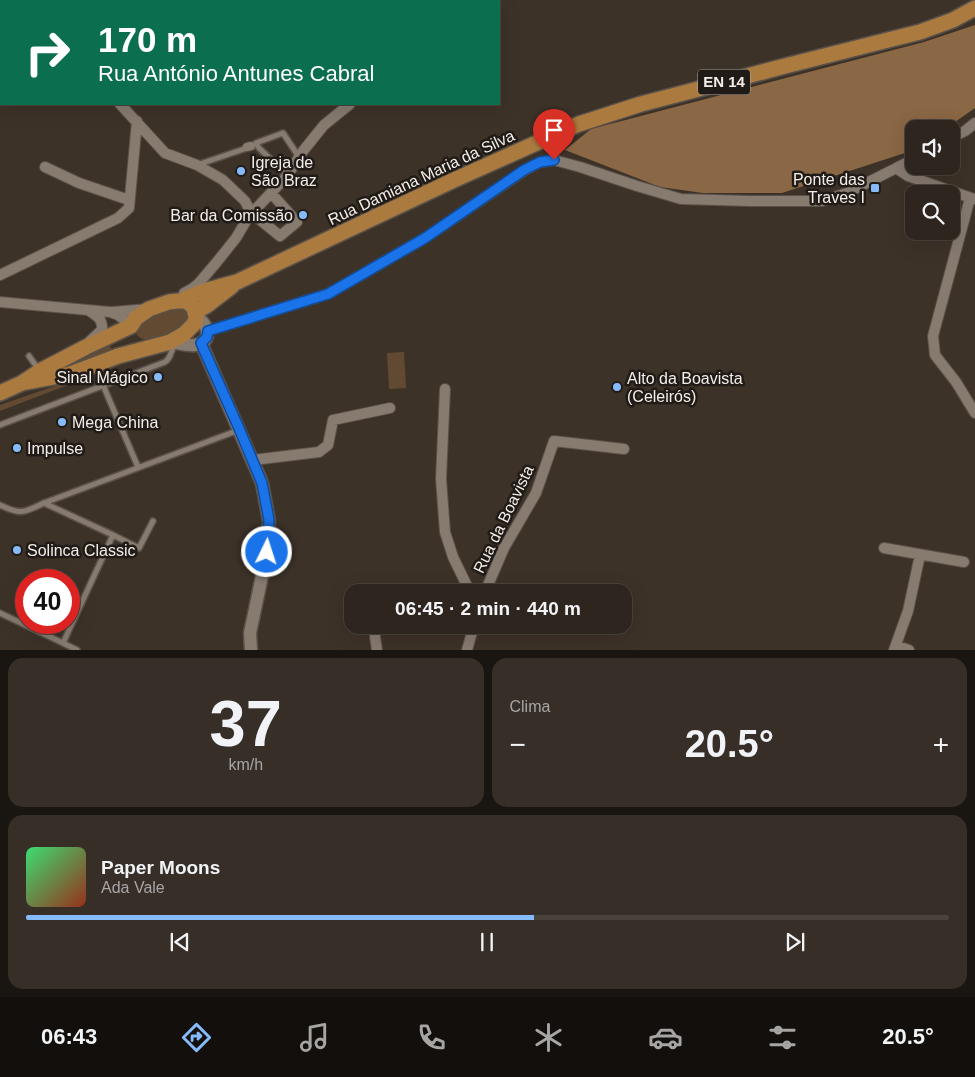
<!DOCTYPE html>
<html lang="pt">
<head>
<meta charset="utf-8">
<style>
	:root { --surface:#2e261e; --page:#362e27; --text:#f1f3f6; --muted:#a7a5a4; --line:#49433c; --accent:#86bbfb }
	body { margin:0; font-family:Arial,sans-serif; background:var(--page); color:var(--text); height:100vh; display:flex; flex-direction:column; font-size:19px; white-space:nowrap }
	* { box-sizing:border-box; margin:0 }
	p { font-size:16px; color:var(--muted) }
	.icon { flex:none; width:28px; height:28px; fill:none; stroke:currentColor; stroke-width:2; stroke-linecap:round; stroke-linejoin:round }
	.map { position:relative; height:650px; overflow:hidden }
	.drawer { display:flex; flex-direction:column; gap:8px; padding:8px; background:#191510; flex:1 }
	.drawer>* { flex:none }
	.hud { position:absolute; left:0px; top:0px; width:500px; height:105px; box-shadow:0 5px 20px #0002,0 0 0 1px var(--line); background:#0b6e4f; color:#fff; overflow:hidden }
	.controls { position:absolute; left:905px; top:120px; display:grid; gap:10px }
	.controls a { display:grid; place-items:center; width:55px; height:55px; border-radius:10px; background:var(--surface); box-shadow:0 5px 20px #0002,0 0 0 1px var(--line); font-size:25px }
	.speed { position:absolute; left:15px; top:569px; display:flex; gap:10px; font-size:25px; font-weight:700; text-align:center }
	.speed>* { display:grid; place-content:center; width:65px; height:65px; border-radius:50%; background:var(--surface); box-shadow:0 5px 20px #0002,0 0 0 1px var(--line); line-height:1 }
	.speed .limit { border:8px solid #d22; background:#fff; color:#111 }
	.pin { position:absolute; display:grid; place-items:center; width:42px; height:42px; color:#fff; margin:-51px -21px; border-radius:50% 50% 50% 0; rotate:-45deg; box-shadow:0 0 5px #0007 }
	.pin .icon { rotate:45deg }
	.me { position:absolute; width:55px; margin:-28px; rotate:4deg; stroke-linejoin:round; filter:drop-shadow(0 0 4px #0008) }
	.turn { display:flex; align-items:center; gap:18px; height:105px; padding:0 15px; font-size:22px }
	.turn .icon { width:65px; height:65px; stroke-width:2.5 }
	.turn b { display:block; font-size:35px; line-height:42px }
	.big { font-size:38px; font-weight:700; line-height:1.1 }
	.drawer .card { flex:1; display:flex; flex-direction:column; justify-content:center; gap:8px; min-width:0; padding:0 18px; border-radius:15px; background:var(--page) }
	.drawer .dial { align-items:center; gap:0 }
	.dial b { font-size:65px; line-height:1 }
	.song { display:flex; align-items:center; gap:15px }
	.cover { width:60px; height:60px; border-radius:8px; background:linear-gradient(135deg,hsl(140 70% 55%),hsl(10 70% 35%)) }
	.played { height:5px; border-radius:2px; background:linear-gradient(90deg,var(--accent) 55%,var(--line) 55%) }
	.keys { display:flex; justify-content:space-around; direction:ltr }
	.heat { display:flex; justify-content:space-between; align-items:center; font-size:28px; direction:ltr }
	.drawer .tiles { flex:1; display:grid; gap:8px; grid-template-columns:1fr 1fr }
	.card:last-child { grid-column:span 2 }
	.trip { position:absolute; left:344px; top:584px; width:288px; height:50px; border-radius:15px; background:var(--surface); box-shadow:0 5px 20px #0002,0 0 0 1px var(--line); font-weight:700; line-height:50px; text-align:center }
	.tab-bar { display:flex; height:80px; justify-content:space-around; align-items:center; background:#120f0c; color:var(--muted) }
	.tab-bar .icon { width:35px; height:35px }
	.tab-bar .current { color:var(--accent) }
	.tab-bar b { font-size:22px; color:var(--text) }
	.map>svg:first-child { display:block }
</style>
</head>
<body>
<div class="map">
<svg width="975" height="650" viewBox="0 0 975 650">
	<rect width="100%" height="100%" fill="#3d3228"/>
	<!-- green -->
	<path fill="#624a32" d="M182 308C202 320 170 336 158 338 155 339 151 340 147 340 141 340 133 334 137 328 138 325 141 324 142 322 145 320 148 317 152 315 161 310 171 308 182 308Z
		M109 344 113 352 50 374 51 371Z
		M404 352 406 388 389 389 387 353Z
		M133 359V360L0 411V405Z"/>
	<!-- forest -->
	<path fill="#8a6745" d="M975 25V108L945 129H914V149L908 152 782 193H703L660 187 565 150 591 129 924 42Z"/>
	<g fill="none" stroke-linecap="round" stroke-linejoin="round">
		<!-- service casing -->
		<g stroke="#595149" stroke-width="8">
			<path id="service" d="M197 165 244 149
				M287 175 259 148 256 143 283 133 299 157
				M29 356 39 370
				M103 385 138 467
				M0 425 165 362C172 357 170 351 175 345
				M0 505C21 515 23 513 44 503L239 430
				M113 535 139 548 153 521
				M0 613 63 643 113 535 44 503
				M63 643 77 650"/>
		</g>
		<!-- pedestrian casing -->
		<g stroke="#595149" stroke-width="10">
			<path id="pedestrian" d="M247 147 251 146"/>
		</g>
		<!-- minor casing -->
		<g stroke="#595149" stroke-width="12">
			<path id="minor" d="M35 0 36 1
				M439 0V1
				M0 45H1
				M120 104 165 153 197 165 223 180 245 201 248 207 249 216
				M951 138 965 131 975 123
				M45 167 79 183 129 200
				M896 168 908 176 974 199
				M970 198 933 336 935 355 956 382 975 413
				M249 216 259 219 280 236 297 222 271 193
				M0 275 118 218 129 208 137 121
				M184 293 193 288 199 283 216 263 236 238 249 216 287 176 303 151 324 125 350 104
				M0 302 110 312 118 315 131 325
				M88 310C97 316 103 319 102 330L90 341
				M112 312 148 309
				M208 331 328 294 425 238 525 170 540 162 554 160 580 167 637 186 681 199 750 201H822L847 193 914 159
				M445 389 441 479 445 532 453 557 470 592
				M253 460 319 452 328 445 333 420 390 408
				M884 548 964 562
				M485 592 504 548 536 493 554 441 624 449
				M376 625 375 637 377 650
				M903 648 909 650
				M467 650 474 625
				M894 650 908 611 920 555"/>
		</g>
		<!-- tertiary casing -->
		<g stroke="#595149" stroke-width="15">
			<path id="tertiary" d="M170 342C178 343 187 346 195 345 213 343 209 323 196 317
				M201 343 262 483 269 521 267 552 250 633 251 650"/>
		</g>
		<!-- primary casing -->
		<g stroke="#595149" stroke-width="18">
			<path id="primary" d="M182 301C199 291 218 287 237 282L456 179 579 124 641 104 691 91 785 66 920 32 953 20 975 8
				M195 312 206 306 232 286
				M0 393 22 383 40 371 86 347 131 326 136 318 149 309 169 302 178 301H186L190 304 194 308 196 317 195 322 193 325 184 334 170 342 118 356 70 374 22 383"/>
		</g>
		<!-- motorway casing -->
		<g stroke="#595149" stroke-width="20">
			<path id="motorway" d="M47 1 59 0
				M0 6H1"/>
		</g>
		<!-- service -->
		<use href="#service" stroke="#877b70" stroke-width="5"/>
		<!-- pedestrian -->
		<use href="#pedestrian" stroke="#877b70" stroke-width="8"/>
		<!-- minor -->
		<use href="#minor" stroke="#877b70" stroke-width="10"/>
		<!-- tertiary -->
		<use href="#tertiary" stroke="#877b70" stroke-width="12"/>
		<!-- primary -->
		<use href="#primary" stroke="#ab7a3f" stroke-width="15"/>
		<!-- motorway -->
		<use href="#motorway" stroke="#c3791f" stroke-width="18"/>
	</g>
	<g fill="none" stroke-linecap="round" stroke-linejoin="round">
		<!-- route casing -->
		<g stroke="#114b97" stroke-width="12">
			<path id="route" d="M267 552 269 520 262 483 238 426 204 350 201 343 207 337 208 331 328 294 425 238 524 170 540 162 554 160"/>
		</g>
		<!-- route -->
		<use href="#route" stroke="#1a73e8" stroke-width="9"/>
	</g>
	<!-- markers -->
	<g fill="#86bbfb" stroke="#201b17" stroke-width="2">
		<circle cx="241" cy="171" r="5"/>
		<rect x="870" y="183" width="10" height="10" rx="2.5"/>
		<circle cx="303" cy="215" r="5"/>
		<circle cx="158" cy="377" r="5"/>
		<circle cx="617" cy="387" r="5"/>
		<circle cx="62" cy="422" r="5"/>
		<circle cx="17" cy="448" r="5"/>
		<circle cx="17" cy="550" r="5"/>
	</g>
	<g text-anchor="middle" stroke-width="5" stroke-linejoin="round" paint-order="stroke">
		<!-- shield labels -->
		<rect fill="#201b17" stroke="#b4aea9" stroke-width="1" x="698" y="69.5" width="52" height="25" rx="4"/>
		<g font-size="15" font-weight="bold" fill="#f4ede7">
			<text x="724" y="87">EN 14</text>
		</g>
		<!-- poi labels -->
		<g font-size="16" fill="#f4ede7" stroke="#201b17" text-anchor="start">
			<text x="251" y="168">Igreja de<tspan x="251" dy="18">São Braz</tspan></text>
			<text x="865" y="185" text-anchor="end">Ponte das<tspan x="865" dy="18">Traves I</tspan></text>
			<text x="293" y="221" text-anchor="end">Bar da Comissão</text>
			<text x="148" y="383" text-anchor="end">Sinal Mágico</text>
			<text x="627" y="384">Alto da Boavista<tspan x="627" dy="18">(Celeirós)</tspan></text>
			<text x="72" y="428">Mega China</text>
			<text x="27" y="454">Impulse</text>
			<text x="27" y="556">Solinca Classic</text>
		</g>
		<!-- street labels -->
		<g font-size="16" fill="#f4ede7" stroke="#201b17">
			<text transform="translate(421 177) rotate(-25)" y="6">Rua Damiana Maria da Silva</text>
			<text transform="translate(503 519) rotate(-64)" y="6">Rua da Boavista</text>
		</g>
	</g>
</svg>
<div class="controls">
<a><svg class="icon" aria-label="sound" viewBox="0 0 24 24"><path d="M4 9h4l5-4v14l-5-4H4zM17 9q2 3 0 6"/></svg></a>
<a><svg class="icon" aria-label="search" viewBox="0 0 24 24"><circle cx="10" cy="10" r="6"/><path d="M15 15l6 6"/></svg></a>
</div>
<div class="speed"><div class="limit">40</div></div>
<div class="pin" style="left:554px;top:160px;background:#d93025"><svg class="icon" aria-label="arrive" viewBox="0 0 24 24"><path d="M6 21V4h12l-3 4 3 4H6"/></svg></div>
<svg class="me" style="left:267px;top:552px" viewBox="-20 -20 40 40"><circle r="17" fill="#1a73e8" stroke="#fff" stroke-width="3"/><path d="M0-11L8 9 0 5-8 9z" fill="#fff"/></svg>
<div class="trip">06:45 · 2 min · 440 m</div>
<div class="hud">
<div class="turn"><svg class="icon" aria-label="right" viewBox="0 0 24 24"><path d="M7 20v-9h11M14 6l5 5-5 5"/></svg><div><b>170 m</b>Rua António Antunes Cabral</div></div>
</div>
</div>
<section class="drawer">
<div class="tiles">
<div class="card dial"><b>37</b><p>km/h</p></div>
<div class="card"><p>Clima</p>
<div class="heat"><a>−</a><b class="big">20.5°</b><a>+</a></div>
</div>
<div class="card">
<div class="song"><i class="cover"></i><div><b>Paper Moons</b><p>Ada Vale</p></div></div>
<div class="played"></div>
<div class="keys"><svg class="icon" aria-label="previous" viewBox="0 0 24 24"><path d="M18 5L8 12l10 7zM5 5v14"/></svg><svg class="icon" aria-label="pause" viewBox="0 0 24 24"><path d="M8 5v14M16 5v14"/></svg><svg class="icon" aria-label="next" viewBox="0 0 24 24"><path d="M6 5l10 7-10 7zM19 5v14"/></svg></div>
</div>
</div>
</section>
<nav class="tab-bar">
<b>06:43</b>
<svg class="icon current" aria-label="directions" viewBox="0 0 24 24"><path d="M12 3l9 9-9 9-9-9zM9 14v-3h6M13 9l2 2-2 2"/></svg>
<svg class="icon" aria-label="music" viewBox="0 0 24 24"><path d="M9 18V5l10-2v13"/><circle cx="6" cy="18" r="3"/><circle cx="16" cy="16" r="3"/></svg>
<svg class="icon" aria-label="phone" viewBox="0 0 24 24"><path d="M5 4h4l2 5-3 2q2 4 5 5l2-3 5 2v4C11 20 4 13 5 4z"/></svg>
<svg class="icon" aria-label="climate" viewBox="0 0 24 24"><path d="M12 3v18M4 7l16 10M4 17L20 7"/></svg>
<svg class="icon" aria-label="car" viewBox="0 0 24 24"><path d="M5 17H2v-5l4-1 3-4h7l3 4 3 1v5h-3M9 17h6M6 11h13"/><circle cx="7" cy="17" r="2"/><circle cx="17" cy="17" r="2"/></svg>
<svg class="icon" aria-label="filters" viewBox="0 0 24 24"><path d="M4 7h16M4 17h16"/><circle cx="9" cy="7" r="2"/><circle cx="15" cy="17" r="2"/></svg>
<b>20.5°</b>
</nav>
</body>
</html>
